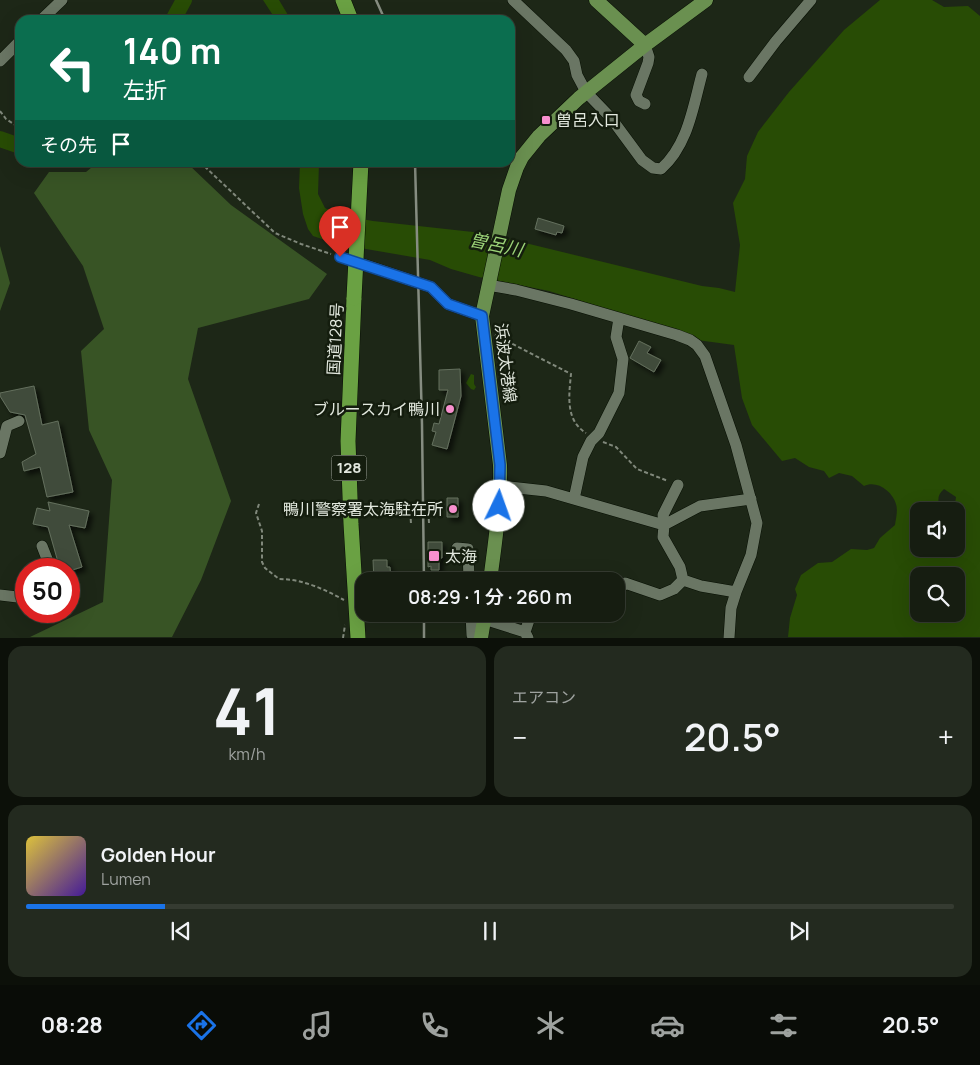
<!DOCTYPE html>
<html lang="ja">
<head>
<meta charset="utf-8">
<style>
	:root { --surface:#161d11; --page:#232a1f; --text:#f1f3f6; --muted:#9ea29f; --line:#353b31; --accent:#1a73e8 }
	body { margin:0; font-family:Manrope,"Noto Sans JP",sans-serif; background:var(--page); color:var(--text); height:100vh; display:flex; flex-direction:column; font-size:19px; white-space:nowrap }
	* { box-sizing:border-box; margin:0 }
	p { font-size:16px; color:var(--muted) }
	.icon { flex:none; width:28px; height:28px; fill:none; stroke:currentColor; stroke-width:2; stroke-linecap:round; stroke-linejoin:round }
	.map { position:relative; height:638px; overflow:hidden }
	.drawer { display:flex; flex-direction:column; gap:8px; padding:8px; background:#0c1009; flex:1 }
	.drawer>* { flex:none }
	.hud { position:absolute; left:15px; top:15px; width:500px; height:152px; border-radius:15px; box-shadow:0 5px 20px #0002,0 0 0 1px var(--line); background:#0b6e4f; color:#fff; overflow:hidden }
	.controls { position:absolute; left:910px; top:502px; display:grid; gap:10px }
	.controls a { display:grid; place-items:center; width:55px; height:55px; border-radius:10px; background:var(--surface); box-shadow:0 5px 20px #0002,0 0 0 1px var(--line); font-size:25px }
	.speed { position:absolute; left:15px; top:558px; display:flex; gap:10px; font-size:25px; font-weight:700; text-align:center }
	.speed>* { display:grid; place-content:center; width:65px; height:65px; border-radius:50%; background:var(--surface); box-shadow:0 5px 20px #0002,0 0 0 1px var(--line); line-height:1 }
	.speed .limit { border:8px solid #d22; background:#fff; color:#111 }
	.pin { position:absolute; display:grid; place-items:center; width:42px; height:42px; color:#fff; margin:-51px -21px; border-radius:50% 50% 50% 0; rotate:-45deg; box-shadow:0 0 5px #0007 }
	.pin .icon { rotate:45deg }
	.me { position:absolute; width:55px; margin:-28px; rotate:3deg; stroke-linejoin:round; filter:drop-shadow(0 0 4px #0008) }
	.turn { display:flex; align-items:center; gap:18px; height:105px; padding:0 25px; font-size:22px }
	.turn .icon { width:65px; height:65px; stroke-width:2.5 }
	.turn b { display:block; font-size:35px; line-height:42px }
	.then { display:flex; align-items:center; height:48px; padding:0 25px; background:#0003; gap:10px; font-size:19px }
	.big { font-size:38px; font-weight:600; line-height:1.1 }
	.drawer .card { flex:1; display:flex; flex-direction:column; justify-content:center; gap:8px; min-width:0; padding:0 18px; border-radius:15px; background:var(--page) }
	.drawer .dial { align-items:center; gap:0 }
	.dial b { font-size:65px; line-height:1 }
	.song { display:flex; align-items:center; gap:15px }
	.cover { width:60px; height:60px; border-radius:8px; background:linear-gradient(135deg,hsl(50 70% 55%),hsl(260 70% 35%)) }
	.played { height:5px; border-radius:2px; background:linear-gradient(90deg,var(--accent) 15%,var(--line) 15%) }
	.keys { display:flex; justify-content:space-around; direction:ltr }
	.heat { display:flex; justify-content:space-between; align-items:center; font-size:28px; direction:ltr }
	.drawer .tiles { flex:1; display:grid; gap:8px; grid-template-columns:1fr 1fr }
	.card:last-child { grid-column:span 2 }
	.trip { position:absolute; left:355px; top:572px; width:270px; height:50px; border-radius:15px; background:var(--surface); box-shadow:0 5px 20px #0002,0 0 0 1px var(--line); font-weight:600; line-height:50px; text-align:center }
	.menu { display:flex; height:80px; justify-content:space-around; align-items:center; background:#090c07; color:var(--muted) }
	.menu .icon { width:35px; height:35px }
	.menu .on { color:var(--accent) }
	.menu b { font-size:22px; color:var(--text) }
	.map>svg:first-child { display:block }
</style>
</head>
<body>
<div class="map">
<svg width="980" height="638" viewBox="0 0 980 638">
	<defs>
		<filter id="shadow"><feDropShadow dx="4" dy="4" stdDeviation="2.5" flood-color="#0009"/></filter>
	</defs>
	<rect width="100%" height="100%" fill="#1d2717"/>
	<!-- green -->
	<path fill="#385425" d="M97 163H187L231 205 327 274 309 299 198 328 188 379 231 501 201 580 172 637H30L103 602 112 480 89 430 81 351 104 329 83 266 34 193 49 172H86Z
		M0 246 10 283 0 311Z"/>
	<!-- water -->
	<path fill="#284c05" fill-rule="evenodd" d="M263 0H279L291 20H276Z
		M880 0H932L944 7 968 6 980 16V637H788L790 618 797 595 795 589 801 575 818 563 832 562 851 549 867 550 874 548 880 538 895 525C896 518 898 511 896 504 892 491 877 480 864 486L852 476 839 473 829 478 824 471 809 467 795 458 782 461 752 425 742 398 734 345 697 340 610 310 549 291 479 277 451 269 430 260 366 249 322 239 313 236 308 229 303 214 299 188 300 163H319L318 194 325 208 339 215 373 221 473 232 513 240 702 286 719 288 735 292 740 245 733 203 745 179 747 156 758 132 789 92 844 30ZM944 489 956 497 954 511H956V549H919V511H941C938 502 936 496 944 489ZM919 576H956V614H919Z
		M471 374 474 375V384L476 387 474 390 471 389 466 383Z"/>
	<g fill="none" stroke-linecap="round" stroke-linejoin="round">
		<!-- river -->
		<path stroke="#284c05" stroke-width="16" d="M173 20 184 0
			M0 139 20 146"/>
	</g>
	<!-- building -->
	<path fill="#404b3a" stroke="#64705e" filter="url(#shadow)" d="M538 218 564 226 562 233 557 232 556 235 535 229Z
		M639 341 651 347 647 353 661 360 654 372 630 358Z
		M460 369 461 396 447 449 432 445 436 432 432 431 434 423 439 424 448 390H439V370Z
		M34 386 42 425 58 421 73 492 47 497 40 467 24 471 22 462 36 454 25 415 10 412 0 396V393Z
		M447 498H458V517H447Z
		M48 502 89 511 85 528 69 525 82 567 69 571V569H60L48 527 33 524 37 508 50 511Z
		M428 542H442V558H439V570H431V566L428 567Z
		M373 560H387V567H390L391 581H374Z"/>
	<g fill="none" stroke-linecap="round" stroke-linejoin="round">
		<!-- minor casing -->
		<g stroke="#070f03" stroke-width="12">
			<path id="minor" d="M513 0 566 50 574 61 577 75 586 92 611 118 642 160 653 168 661 169C688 145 693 107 702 74
				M41 20 62 0
				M0 61 20 41
				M749 77 776 41 811 0
				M645 104 639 101 636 95 648 63 649 57 645 45
				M341 257 431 287 448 304 482 316
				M488 285 516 290 571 304 677 335 690 340 697 345 705 356 736 445 757 523 751 555 736 592 731 608 729 638
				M0 453 7 426 19 421
				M500 486 546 491 664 525 663 515 678 485
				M574 499 583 457 591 441 599 433 619 393 623 359 616 337 619 318
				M42 546 51 569
				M457 548 468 549 469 581
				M683 580 680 567 663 537 664 525 700 506 751 499
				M616 593 625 583 660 595 674 589 683 580 701 586 736 592
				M0 595 26 598
				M471 614 472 635 475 638
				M484 619 525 632
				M528 638 525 632 531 614"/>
		</g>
		<!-- major casing -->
		<g stroke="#070f03" stroke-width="15">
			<path id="major" d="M596 0 645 45
				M490 581C495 543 501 504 500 465L482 316 509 190 517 167 522 157 539 136 579 98 645 45 706 0
				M481 638 485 614"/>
		</g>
		<!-- highway casing -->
		<g stroke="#070f03" stroke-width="16">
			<path id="highway" d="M343 0 351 20
				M354 298 348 441 351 524 358 638"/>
		</g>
		<!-- path -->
		<path stroke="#80887b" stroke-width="2" stroke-dasharray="4 2.5" stroke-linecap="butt" d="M0 111 6 119 20 128
			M200 162 275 233 301 244 331 254
			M495 335 571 374C569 395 565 420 586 433
			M603 442 616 447 637 469 668 481
			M259 504 256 513 262 531V562L265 568 279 579C302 579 324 589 344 600
			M410 506 411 524
			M428 506 429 523
			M343 638 345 625"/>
		<!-- minor -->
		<use href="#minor" stroke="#6a7664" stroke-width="11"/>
		<!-- major -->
		<use href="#major" stroke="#6a9050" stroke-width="14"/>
		<!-- highway -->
		<use href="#highway" stroke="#6aa143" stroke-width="15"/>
		<!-- rail -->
		<path stroke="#868d81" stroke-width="2.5" d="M376 0 385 20
			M415 162 422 424 424 581
			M424 614V638"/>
		<!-- highway-bridge casing -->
		<g stroke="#070f03" stroke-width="16" stroke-linecap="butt">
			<path id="highway-bridge" d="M354 298 361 162"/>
		</g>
		<!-- path-bridge -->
		<path stroke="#80887b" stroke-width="2" stroke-dasharray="4 2.5" stroke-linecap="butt" d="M410 506H428"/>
		<!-- highway-bridge -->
		<use href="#highway-bridge" stroke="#6aa143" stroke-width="15"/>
	</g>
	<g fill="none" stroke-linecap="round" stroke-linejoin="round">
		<!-- route casing -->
		<g stroke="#114b97" stroke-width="12">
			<path id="route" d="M340 257 431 287 448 304 482 316 500 465 499 506"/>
		</g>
		<!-- route -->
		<use href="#route" stroke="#1a73e8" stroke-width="9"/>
	</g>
	<!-- markers -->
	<g fill="#f790ce" stroke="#141d0e" stroke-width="2">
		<rect x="541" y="115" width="10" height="10" rx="2.5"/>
		<circle cx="450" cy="409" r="5"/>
		<circle cx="453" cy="509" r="5"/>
		<rect x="428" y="550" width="12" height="12" rx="2.5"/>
	</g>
	<g text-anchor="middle" stroke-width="5" stroke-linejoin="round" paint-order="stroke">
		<!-- shield labels -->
		<rect fill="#141d0e" stroke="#a4aba0" stroke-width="1" x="331.5" y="455.5" width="35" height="25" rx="4"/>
		<g font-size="15" font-weight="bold" fill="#e2e8de">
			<text x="349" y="473">128</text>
		</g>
		<!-- poi labels -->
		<g font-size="16" fill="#e2e8de" stroke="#141d0e" text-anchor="start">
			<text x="556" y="126">曽呂入口</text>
			<text x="440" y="415" text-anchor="end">ブルースカイ鴨川</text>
			<text x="443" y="515" text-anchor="end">鴨川警察署太海駐在所</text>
			<text x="445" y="562">太海</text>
		</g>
		<!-- street labels -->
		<g font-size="16" fill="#e2e8de" stroke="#141d0e">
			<text transform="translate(335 339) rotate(-87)" y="6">国道128号</text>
			<text transform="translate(506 363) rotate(83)" y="6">浜波太港線</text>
		</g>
		<!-- water labels -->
		<g font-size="18" font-style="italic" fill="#9cd378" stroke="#141d0e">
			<text transform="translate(496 245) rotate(12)" y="6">曽呂川</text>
		</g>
	</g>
</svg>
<div class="controls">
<a><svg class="icon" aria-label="sound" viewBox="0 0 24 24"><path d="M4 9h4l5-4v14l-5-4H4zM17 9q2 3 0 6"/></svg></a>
<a><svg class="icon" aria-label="search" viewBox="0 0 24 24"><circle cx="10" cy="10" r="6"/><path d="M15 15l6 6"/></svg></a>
</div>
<div class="speed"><div class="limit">50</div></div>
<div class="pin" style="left:340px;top:257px;background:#d93025"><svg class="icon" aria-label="arrive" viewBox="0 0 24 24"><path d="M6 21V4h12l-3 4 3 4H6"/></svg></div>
<svg class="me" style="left:499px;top:506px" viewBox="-20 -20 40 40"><circle r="19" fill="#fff"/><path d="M0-13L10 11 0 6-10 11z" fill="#1a73e8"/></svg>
<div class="trip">08:29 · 1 分 · 260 m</div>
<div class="hud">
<div class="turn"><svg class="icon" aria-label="left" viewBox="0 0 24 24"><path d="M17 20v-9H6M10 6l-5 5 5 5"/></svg><div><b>140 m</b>左折</div></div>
<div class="then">その先<svg class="icon" aria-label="arrive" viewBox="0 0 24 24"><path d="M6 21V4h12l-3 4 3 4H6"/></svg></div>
</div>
</div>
<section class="drawer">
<div class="tiles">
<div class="card dial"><b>41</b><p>km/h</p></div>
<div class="card"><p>エアコン</p>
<div class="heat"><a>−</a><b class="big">20.5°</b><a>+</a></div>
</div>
<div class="card">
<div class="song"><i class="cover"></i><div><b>Golden Hour</b><p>Lumen</p></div></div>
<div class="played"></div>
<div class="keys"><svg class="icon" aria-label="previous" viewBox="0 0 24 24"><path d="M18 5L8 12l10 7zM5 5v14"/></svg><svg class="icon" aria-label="pause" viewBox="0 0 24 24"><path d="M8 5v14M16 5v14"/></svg><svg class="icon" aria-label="next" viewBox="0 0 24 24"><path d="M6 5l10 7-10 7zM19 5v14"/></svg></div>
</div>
</div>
</section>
<nav class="menu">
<b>08:28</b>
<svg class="icon on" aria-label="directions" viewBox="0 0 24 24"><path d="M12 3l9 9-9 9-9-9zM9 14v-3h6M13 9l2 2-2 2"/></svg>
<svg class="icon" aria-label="music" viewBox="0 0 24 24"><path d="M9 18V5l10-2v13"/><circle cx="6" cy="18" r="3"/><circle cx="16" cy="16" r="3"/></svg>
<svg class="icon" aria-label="phone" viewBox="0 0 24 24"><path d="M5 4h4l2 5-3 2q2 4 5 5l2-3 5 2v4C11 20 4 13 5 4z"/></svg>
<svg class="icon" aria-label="climate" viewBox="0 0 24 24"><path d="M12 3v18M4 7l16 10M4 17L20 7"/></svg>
<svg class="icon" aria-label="car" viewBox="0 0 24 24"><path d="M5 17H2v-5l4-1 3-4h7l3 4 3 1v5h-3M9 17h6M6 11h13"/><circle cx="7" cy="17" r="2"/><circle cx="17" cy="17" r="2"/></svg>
<svg class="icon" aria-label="filters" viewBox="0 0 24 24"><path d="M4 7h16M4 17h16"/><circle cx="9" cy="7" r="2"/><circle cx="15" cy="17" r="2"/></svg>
<b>20.5°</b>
</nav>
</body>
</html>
